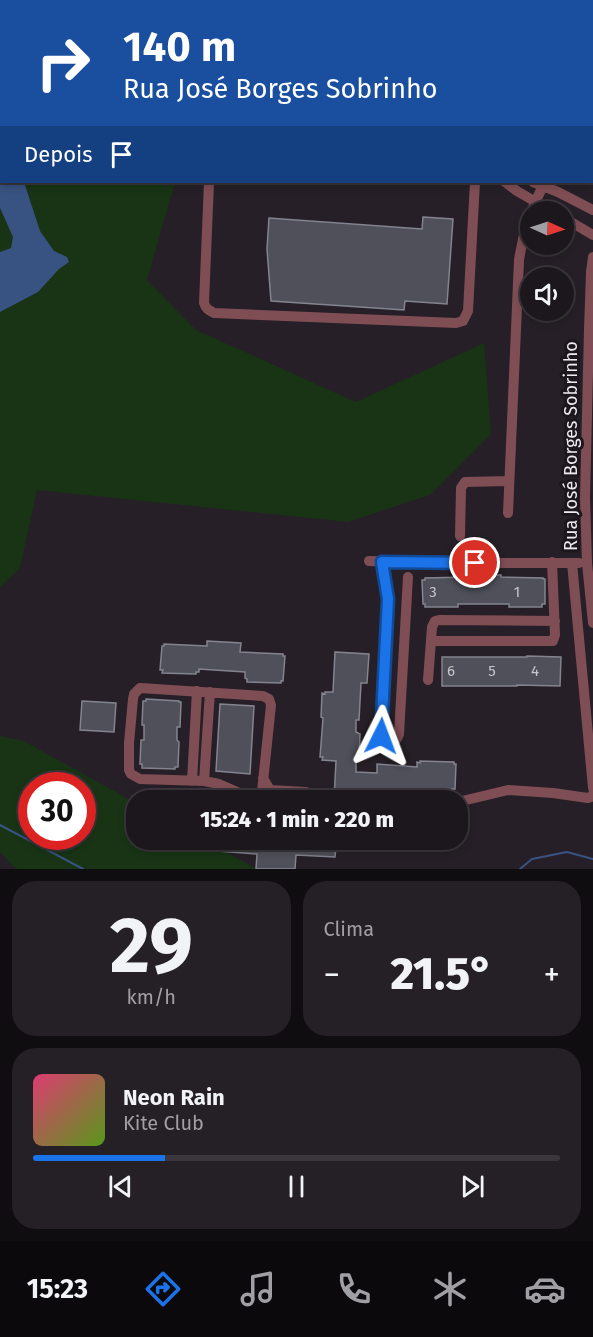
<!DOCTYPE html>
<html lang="pt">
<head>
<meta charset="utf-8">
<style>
	:root { --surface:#1c171d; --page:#252026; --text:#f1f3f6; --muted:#a09fa4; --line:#3a363b; --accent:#1a73e8 }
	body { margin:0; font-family:"Fira Sans",sans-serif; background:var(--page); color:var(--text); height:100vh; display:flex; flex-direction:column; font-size:22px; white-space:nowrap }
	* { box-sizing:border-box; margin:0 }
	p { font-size:20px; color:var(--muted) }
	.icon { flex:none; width:33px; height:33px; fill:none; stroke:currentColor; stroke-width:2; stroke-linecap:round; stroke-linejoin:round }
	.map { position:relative; height:869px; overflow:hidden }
	.panel { display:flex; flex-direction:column; gap:12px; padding:12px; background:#0f0d10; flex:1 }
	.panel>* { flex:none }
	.banner { position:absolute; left:0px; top:0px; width:594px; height:183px; box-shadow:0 3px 9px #0003,0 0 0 2px var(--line); background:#1a4fa0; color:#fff; overflow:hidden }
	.needle { width:39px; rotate:93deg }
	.tools { position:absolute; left:520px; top:201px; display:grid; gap:12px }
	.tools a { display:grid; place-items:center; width:54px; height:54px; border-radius:50%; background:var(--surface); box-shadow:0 3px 9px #0003,0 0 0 2px var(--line); font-size:30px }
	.speed { position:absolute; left:18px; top:772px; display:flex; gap:12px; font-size:30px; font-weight:700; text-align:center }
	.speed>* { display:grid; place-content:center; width:78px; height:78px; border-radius:50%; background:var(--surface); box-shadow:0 3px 9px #0003,0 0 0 2px var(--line); line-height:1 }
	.speed .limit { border:9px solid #d22; background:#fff; color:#111 }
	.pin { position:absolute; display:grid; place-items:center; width:51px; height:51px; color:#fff; margin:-26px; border:3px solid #fff; border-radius:50%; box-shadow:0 2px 6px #0007 }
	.me { position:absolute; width:66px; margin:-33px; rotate:3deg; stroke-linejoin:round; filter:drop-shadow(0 0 4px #0008) }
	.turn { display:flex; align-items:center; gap:21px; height:126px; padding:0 24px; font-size:27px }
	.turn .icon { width:78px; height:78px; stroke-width:2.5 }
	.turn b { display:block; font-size:42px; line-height:51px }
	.then { display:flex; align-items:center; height:57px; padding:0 24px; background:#0003; gap:12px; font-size:22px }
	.big { font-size:45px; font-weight:800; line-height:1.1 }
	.panel .widget { flex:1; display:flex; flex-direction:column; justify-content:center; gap:9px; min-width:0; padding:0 21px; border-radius:24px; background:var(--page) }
	.panel .dial { align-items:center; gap:0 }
	.dial b { font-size:78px; line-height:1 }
	.song { display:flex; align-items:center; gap:18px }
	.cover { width:72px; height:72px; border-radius:9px; background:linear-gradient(135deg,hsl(340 70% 55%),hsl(90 70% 35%)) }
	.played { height:6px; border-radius:3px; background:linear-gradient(90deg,var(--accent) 25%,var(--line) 25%) }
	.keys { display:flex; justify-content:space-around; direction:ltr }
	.heat { display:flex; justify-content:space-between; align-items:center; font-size:33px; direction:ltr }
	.panel .tiles { flex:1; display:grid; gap:12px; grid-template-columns:1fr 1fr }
	.widget:last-child { grid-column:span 2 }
	.trip { position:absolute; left:126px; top:790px; width:342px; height:60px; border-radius:24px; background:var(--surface); box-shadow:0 3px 9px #0003,0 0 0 2px var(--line); font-weight:800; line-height:60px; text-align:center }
	.dock { display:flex; height:96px; justify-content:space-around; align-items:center; background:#0b090c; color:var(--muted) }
	.dock .icon { width:42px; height:42px }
	.dock .selected { color:var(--accent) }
	.dock b { font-size:27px; color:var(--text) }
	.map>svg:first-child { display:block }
</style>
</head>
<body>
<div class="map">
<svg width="593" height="869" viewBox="0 0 593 869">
	<rect width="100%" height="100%" fill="#261f27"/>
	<!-- green -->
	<path fill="#183415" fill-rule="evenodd" d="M0 0H71L70 2H2V182H175L147 280 196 330 356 402 484 343 491 434 430 495 348 522 37 490 20 568 0 587Z
		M93 0H593V120L592 2H92Z
		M0 736 24 741 136 803V840H204L257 869H18L14 867 0 852ZM32 786H82V837H32Z"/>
	<!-- water -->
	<path fill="#385282" d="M1 49 2 182H24L40 231 54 251 67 257 69 262 59 269 38 292 0 312V252L11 248 13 237 0 208V51Z"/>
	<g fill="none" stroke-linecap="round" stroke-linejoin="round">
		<!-- stream -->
		<path stroke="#385282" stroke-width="2" d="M0 825 83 869
			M520 869 532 859 567 852 593 859"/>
	</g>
	<!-- building -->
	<path fill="#4f505a" stroke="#83848f" stroke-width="1.5" d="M423 217 453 219 447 304 405 301 404 310 271 301 267 249 269 218 422 229Z
		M467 575H501V577L543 578V579H545V604H542V607H509V604H458V607H425V604H423L422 580H425V578L467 577Z
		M207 641 241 643 240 652 283 654V656H285L283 681H281V683L247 682V679L245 678V672L199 669V672H196V674L162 673 163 670H160L162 646H164V644L207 646Z
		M335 652 369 654 367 683H361L359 720H356V732L360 734 359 759H356V772L377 773V764L417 767V762L420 763V761L454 762V764H456L455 789H452V791L409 789V795L368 793 367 801 334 799 336 761 322 760 323 757H320L323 718 321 717 322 693 325 694V692H333Z
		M527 656 561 657 560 686 517 685V686H442V657H527Z
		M146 699 179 701V702H181L180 727H177V740L179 742 178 767H175V769L142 768V764H140L141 740H144V725H142L143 701H146Z
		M82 701 116 703 114 732 80 730Z
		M220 704 254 706 250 774 216 771Z
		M225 840H246V843H252V845L302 847V845H308V840H330V847H336L335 857 296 855 295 869H256L257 854 218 851V841L224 842Z"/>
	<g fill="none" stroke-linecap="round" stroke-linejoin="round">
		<!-- minor -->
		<path stroke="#7f4e54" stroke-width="10" d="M209 182 204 303C206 309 209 310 214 313L456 323 463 321 468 311 475 182
			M505 182 517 191 553 212
			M533 182 558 192 593 210
			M564 218 593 235
			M593 257 591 272 589 330 585 498 587 563 593 623
			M508 513 519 260C523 233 530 210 543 186
			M460 536 461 488 465 482 509 481
			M369 561 433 563H579
			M382 562 388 599 381 736C385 747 396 744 399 734L408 577
			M572 563 593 788
			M431 641H553L555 635 552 562
			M428 680 432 627 435 621 439 620 555 621
			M263 778 270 790 306 792 312 795 315 801
			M192 781 197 691
			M204 781 210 692
			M258 801 219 784 204 781 140 779 131 774 129 770V743L133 699 134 694 140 688 263 696 269 699 271 705 261 801
			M458 802 508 790 553 793 588 798 591 797 593 794"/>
	</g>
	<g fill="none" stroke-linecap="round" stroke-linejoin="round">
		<!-- route casing -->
		<g stroke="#114b97" stroke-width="15">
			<path id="route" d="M381 736 388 599 382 562 475 563"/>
		</g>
		<!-- route -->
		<use href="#route" stroke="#1a73e8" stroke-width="10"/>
	</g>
	<g text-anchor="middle" stroke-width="6" stroke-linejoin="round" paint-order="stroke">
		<!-- number labels -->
		<g font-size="15" fill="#c7c4ca">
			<text x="433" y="597">3</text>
			<text x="517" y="597">1</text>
			<text x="451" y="676">6</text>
			<text x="492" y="676">5</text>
			<text x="535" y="676">4</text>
		</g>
		<!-- street labels -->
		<g font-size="18" fill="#efeaf0" stroke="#1c161d">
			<text transform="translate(571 446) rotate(-90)" y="6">Rua José Borges Sobrinho</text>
		</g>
	</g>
</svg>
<div class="tools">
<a><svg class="needle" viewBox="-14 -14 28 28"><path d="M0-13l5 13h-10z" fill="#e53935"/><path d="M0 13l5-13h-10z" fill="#a09fa4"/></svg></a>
<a><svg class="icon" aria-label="sound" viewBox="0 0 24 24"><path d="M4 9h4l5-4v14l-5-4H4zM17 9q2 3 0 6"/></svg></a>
</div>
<div class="speed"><div class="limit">30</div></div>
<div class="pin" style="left:475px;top:563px;background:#d93025"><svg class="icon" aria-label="arrive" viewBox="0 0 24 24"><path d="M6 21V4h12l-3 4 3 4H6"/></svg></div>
<svg class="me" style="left:381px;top:736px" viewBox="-20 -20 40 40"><path d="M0-17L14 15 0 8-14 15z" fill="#1a73e8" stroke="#fff" stroke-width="4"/></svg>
<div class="trip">15:24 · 1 min · 220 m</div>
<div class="banner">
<div class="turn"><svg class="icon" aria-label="right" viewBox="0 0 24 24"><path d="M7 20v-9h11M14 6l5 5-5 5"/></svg><div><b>140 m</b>Rua José Borges Sobrinho</div></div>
<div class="then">Depois<svg class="icon" aria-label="arrive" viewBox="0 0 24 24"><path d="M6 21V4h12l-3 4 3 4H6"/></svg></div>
</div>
</div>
<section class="panel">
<div class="tiles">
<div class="widget dial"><b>29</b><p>km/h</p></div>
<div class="widget"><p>Clima</p>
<div class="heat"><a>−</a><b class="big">21.5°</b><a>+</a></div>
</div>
<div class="widget">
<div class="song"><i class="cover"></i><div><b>Neon Rain</b><p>Kite Club</p></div></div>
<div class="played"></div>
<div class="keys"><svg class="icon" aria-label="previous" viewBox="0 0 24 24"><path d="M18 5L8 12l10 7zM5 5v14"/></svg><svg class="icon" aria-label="pause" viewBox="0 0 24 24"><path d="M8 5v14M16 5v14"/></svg><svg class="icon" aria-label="next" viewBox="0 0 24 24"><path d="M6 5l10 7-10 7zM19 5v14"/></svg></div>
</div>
</div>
</section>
<nav class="dock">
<b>15:23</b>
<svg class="icon selected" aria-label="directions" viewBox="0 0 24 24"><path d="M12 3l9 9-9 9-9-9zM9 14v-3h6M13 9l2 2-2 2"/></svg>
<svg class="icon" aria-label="music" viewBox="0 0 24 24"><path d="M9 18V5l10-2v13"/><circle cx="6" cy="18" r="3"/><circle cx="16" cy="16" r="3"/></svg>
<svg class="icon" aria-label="phone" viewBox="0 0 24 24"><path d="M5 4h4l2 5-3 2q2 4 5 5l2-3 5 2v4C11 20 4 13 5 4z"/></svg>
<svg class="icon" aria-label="climate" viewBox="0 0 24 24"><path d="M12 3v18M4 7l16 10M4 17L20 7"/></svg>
<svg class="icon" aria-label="car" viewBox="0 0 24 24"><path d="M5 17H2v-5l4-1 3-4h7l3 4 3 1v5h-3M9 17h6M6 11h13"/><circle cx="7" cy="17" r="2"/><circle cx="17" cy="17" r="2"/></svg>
</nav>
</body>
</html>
